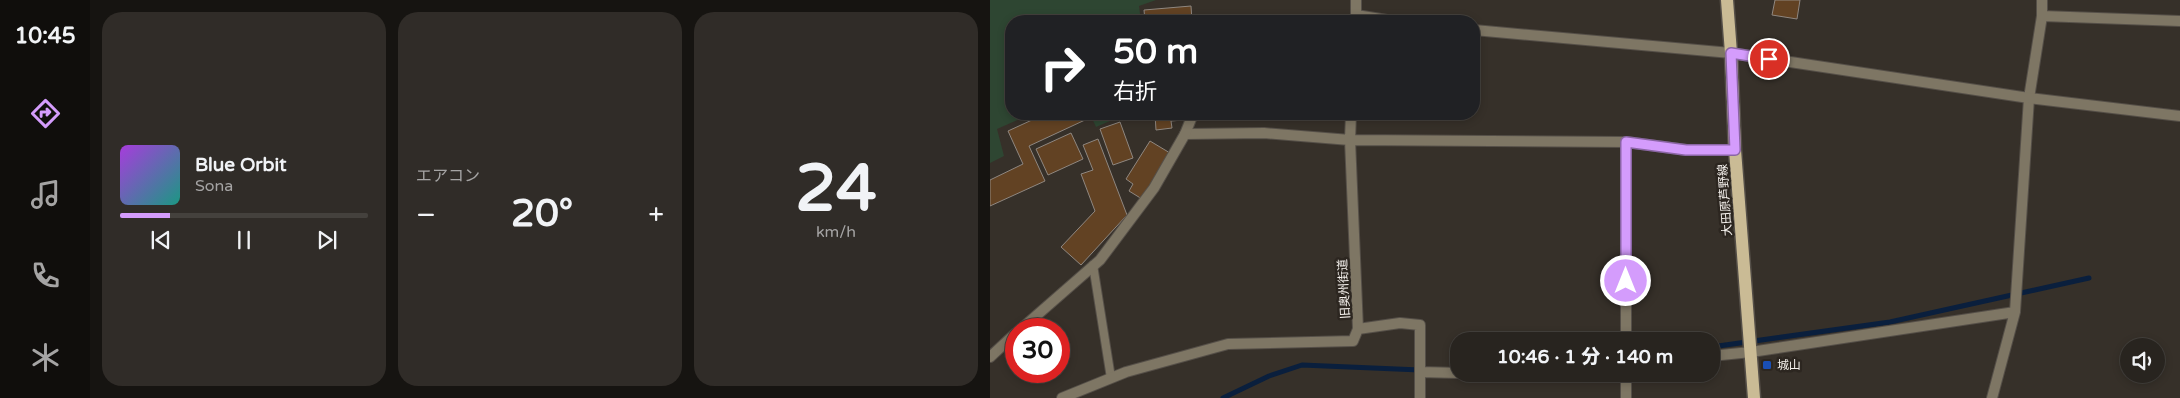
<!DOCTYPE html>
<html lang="ja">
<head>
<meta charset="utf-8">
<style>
	:root { --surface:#28241f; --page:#302c28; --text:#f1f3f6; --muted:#a5a4a4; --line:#44413d; --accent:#d49cfc }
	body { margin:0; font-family:"Varela Round","Noto Sans JP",sans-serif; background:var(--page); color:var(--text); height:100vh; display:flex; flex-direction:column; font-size:19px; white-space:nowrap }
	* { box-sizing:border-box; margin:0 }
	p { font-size:16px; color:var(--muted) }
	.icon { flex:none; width:28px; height:28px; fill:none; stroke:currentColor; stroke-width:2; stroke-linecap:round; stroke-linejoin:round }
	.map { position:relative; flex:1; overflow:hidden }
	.sheet { display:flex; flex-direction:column; gap:12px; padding:12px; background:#161411; width:900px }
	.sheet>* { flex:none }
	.top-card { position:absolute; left:15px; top:15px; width:475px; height:105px; border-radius:20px; box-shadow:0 2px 8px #0003,0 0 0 1px var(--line); background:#202124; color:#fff; overflow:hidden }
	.fabs { position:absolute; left:1130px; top:338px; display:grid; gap:10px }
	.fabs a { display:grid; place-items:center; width:45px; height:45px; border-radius:50%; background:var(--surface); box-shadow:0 2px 8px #0003,0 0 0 1px var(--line); font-size:25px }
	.speed { position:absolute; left:15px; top:318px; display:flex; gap:10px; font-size:25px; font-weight:700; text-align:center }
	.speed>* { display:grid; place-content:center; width:65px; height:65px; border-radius:50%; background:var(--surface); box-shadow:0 2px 8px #0003,0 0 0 1px var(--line); line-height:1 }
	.speed .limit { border:8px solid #d22; background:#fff; color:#111 }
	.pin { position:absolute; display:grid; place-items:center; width:42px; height:42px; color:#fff; margin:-21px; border:2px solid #fff; border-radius:50%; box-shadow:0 1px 5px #0007 }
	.me { position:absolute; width:55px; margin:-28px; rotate:0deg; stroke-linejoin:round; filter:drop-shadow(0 0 4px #0008) }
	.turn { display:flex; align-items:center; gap:18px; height:105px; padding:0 25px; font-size:22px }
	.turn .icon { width:65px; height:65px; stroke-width:2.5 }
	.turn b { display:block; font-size:35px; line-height:42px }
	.big { font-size:38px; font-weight:800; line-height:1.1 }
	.sheet .widget { flex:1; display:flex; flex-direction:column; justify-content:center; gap:8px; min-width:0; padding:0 18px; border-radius:20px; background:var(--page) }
	.sheet .dial { align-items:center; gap:0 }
	.dial b { font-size:65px; line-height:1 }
	.song { display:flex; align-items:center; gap:15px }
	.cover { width:60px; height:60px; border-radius:8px; background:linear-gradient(135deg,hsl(280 70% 55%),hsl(170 70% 35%)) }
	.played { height:5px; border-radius:2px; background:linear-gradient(90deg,var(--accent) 20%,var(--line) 20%) }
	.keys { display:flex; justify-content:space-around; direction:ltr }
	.heat { display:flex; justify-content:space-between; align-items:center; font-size:28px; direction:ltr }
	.sheet .tiles { flex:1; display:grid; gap:12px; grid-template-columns:repeat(3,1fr) }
	.trip { position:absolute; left:460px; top:332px; width:270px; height:50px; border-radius:20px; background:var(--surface); box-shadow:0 2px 8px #0003,0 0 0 1px var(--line); font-weight:800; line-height:50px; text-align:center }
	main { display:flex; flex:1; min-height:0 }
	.tabs { display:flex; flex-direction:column; width:90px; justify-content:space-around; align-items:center; background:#100e0c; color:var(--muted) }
	.tabs .icon { width:35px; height:35px }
	.tabs .on { color:var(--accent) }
	.tabs b { font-size:22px; color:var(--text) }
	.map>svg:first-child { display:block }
</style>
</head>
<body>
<main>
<nav class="tabs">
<b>10:45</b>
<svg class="icon on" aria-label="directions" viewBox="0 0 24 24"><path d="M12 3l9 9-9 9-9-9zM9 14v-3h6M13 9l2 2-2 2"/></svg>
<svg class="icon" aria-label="music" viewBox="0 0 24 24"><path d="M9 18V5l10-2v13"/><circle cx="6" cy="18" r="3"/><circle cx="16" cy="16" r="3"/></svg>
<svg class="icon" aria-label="phone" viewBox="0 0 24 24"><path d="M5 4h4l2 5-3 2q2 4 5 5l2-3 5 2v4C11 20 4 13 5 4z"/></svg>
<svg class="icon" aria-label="climate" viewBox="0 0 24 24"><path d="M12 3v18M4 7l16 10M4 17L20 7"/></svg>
</nav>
<section class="sheet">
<div class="tiles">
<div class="widget">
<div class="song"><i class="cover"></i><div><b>Blue Orbit</b><p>Sona</p></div></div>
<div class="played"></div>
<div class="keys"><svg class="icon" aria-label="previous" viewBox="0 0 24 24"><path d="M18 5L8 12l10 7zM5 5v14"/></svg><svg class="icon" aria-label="pause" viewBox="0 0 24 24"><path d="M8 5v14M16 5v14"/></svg><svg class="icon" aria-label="next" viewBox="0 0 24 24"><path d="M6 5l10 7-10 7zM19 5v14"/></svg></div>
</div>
<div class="widget"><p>エアコン</p>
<div class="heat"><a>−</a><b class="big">20°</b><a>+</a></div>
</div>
<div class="widget dial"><b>24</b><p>km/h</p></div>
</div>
</section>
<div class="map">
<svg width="1190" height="398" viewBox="0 0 1190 398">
	<rect width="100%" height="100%" fill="#363029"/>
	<!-- green -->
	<path fill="#2e4632" d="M0 0H166L149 6 151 21H21V114H41L7 129 14 156 0 163Z
		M100 114H136L106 127Z"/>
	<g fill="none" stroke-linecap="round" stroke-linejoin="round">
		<!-- stream -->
		<path stroke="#0a1f3d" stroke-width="5" d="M721 347 900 322 1099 278
			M233 398 279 376 312 365 430 370"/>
	</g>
	<!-- building -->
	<path fill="#624223" stroke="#8f8780" d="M785 0H810L807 19 782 15Z
		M201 6 202 21H155L154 10Z
		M55 114H92L95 120 39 146 55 181 0 206V180L33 164 18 131Z
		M141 114H192L193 120 181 121 182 128 166 130 165 115 142 117Z
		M130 122 143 158 123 165 110 129Z
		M81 133 93 159 58 175 46 149Z
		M108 139 137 215 91 265 71 247 105 211 91 174 103 170 93 145Z
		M160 141 180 153 152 199 139 191 143 184 136 179Z"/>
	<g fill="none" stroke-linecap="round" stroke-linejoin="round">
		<!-- service casing -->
		<g stroke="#554f48" stroke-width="10">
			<path id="service" d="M103 265 121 378"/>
		</g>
		<!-- minor casing -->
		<g stroke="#554f48" stroke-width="12">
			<path id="minor" d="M366 15 403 21
				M1052 16 1190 21
				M484 30 741 53
				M361 114 360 140 368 329 410 323 430 325V398
				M195 134 274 133 360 140 636 142 697 150H745
				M636 341V142
				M721 356 761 352 1025 312
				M430 372 469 373
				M636 374V398
				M72 398 136 372 238 344 363 341 368 329
				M1002 398 1025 312 1039 98 1052 16V0"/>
		</g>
		<!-- tertiary casing -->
		<g stroke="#554f48" stroke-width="12">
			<path id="tertiary" d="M366 21V0
				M741 53 1039 98 1190 116
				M31 329 110 260 164 188 195 134 203 114
				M0 357 26 333"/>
		</g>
		<!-- primary casing -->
		<g stroke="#554f48" stroke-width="15">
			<path id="primary" d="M737 0 741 53 745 150 764 398"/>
		</g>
		<!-- service -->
		<use href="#service" stroke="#7e7664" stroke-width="8"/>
		<!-- minor -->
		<use href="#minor" stroke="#7e7664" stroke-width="10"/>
		<!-- tertiary -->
		<use href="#tertiary" stroke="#7e7664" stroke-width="10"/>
		<!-- primary -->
		<use href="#primary" stroke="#cabb95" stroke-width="12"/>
	</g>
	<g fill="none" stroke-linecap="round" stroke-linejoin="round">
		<!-- route casing -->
		<g stroke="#8a65a4" stroke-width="12">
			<path id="route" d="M636 281V142L696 150H745L741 53 779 59"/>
		</g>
		<!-- route -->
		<use href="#route" stroke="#d49cfc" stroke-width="9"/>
	</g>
	<!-- markers -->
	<rect fill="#1a4fb4" stroke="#2c2620" stroke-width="2" x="772" y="360" width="10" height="10" rx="2.5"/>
	<g text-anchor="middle" stroke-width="5" stroke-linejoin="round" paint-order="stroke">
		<!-- street labels -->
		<g font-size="12" fill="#f5f1ed" stroke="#2c2620">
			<text transform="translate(735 200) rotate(-94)" y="4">大田原芦野線</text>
			<text transform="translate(354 289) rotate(-93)" y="4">旧奥州街道</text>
		</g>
		<!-- poi labels -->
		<g font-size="12" fill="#f5f1ed" stroke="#2c2620" text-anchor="start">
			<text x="787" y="369">城山</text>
		</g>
	</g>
</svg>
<div class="fabs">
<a><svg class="icon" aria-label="sound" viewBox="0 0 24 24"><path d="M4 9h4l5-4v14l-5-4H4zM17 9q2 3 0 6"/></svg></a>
</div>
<div class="speed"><div class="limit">30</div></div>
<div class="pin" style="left:779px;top:59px;background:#d93025"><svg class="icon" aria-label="arrive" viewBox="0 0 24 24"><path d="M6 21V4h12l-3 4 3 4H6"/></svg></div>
<svg class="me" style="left:636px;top:281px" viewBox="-20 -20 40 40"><circle r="17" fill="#d49cfc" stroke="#fff" stroke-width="3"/><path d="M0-11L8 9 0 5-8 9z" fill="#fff"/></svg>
<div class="trip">10:46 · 1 分 · 140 m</div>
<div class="top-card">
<div class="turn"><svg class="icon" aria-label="right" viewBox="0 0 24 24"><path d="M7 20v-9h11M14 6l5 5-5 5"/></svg><div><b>50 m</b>右折</div></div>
</div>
</div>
</main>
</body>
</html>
